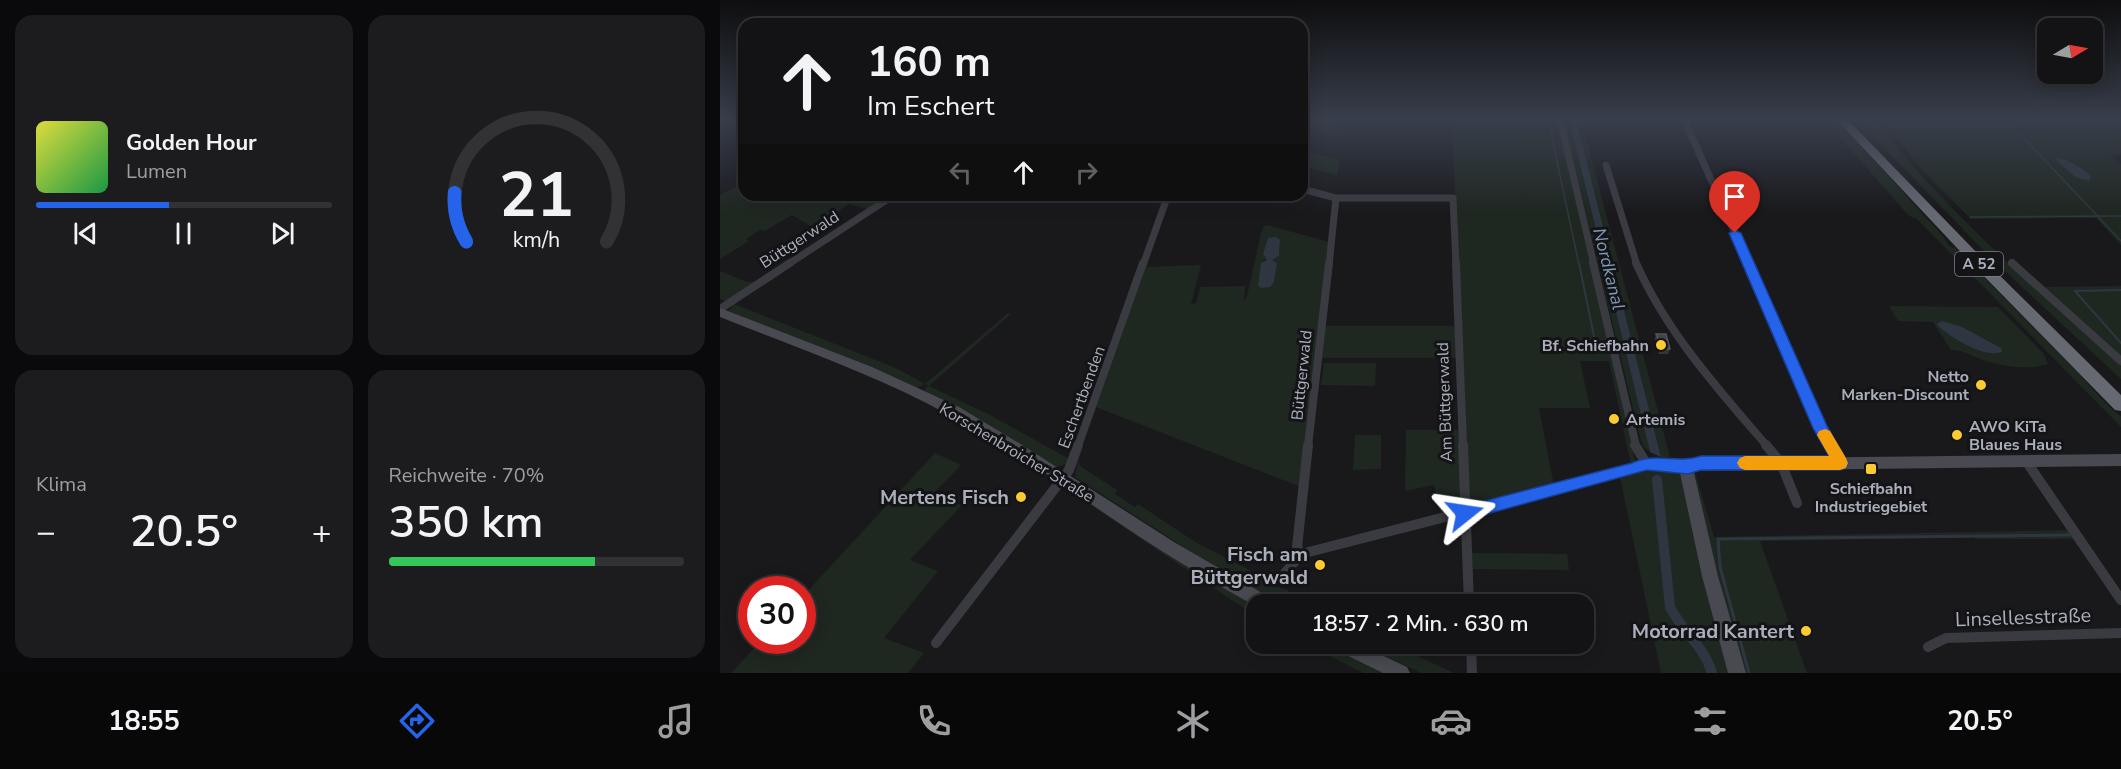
<!DOCTYPE html>
<html lang="de">
<head>
<meta charset="utf-8">
<style>
	:root { --surface:#131315; --page:#1c1c1e; --text:#f1f3f6; --muted:#9d9ea0; --line:#323234; --accent:#2563eb }
	body { margin:0; font-family:"Nunito Sans",sans-serif; background:var(--page); color:var(--text); height:100vh; display:flex; flex-direction:column; font-size:22px; white-space:nowrap }
	* { box-sizing:border-box; margin:0 }
	p { font-size:20px; color:var(--muted) }
	.icon { flex:none; width:33px; height:33px; fill:none; stroke:currentColor; stroke-width:2; stroke-linecap:round; stroke-linejoin:round }
	.map { position:relative; flex:1; overflow:hidden }
	.side { display:flex; flex-direction:column; gap:15px; padding:15px; background:#0a0a0c; width:720px }
	.side>* { flex:none }
	.hud { position:absolute; left:18px; top:18px; width:570px; height:183px; border-radius:18px; box-shadow:0 3px 15px #0003,0 0 0 2px var(--line); background:#131315; color:var(--text); overflow:hidden }
	.needle { width:39px; rotate:80deg }
	.tools { position:absolute; left:1317px; top:18px; display:grid; gap:12px }
	.tools a { display:grid; place-items:center; width:66px; height:66px; border-radius:12px; background:var(--surface); box-shadow:0 3px 15px #0003,0 0 0 2px var(--line); font-size:30px }
	.speed { position:absolute; left:18px; top:576px; display:flex; gap:12px; font-size:30px; font-weight:700; text-align:center }
	.speed>* { display:grid; place-content:center; width:78px; height:78px; border-radius:50%; background:var(--surface); box-shadow:0 3px 15px #0003,0 0 0 2px var(--line); line-height:1 }
	.speed .limit { border:9px solid #d22; background:#fff; color:#111 }
	.pin { position:absolute; display:grid; place-items:center; width:51px; height:51px; color:#fff; margin:-62px -26px; border-radius:50% 50% 50% 0; rotate:-45deg; box-shadow:0 0 6px #0007 }
	.pin .icon { rotate:45deg }
	.me { position:absolute; width:66px; margin:-33px; rotate:75deg; stroke-linejoin:round; filter:drop-shadow(0 0 4px #0008) }
	.turn { display:flex; align-items:center; gap:21px; height:126px; padding:0 30px; font-size:27px }
	.turn .icon { width:78px; height:78px; stroke-width:2.5 }
	.turn b { display:block; font-size:42px; line-height:51px }
	.lanes { display:flex; align-items:center; height:57px; padding:0 30px; background:#0003; justify-content:center; gap:30px; direction:ltr }
	.lanes .off { opacity:.35 }
	.big { font-size:45px; font-weight:600; line-height:1.1 }
	.side .card { flex:1; display:flex; flex-direction:column; justify-content:center; gap:9px; min-width:0; padding:0 21px; border-radius:18px; background:var(--page) }
	.side .dial { align-items:center; gap:0 }
	.dial svg { height:156px; overflow:visible; fill:none; stroke:var(--line); stroke-width:7; stroke-linecap:round; text-anchor:middle }
	.dial text { fill:var(--text); stroke:none }
	.song { display:flex; align-items:center; gap:18px }
	.cover { width:72px; height:72px; border-radius:9px; background:linear-gradient(135deg,hsl(60 70% 55%),hsl(140 70% 35%)) }
	.played { height:6px; border-radius:3px; background:linear-gradient(90deg,var(--accent) 45%,var(--line) 45%) }
	.keys { display:flex; justify-content:space-around; direction:ltr }
	.heat { display:flex; justify-content:space-between; align-items:center; font-size:33px; direction:ltr }
	.charge { height:9px; border-radius:4px; background:linear-gradient(90deg,#34c759 70%,var(--line) 0) }
	.side .tiles { flex:1; display:grid; gap:15px; grid-template-columns:repeat(2,1fr) }
	.trip { position:absolute; left:526px; top:594px; width:348px; height:60px; border-radius:18px; background:var(--surface); box-shadow:0 3px 15px #0003,0 0 0 2px var(--line); font-weight:600; line-height:60px; text-align:center }
	.tab-bar { display:flex; height:96px; justify-content:space-around; align-items:center; background:#080808; color:var(--muted) }
	.tab-bar .icon { width:42px; height:42px }
	.tab-bar .selected { color:var(--accent) }
	.tab-bar b { font-size:27px; color:var(--text) }
	main { display:flex; flex:1; min-height:0 }
	.map>svg:first-child { display:block }
</style>
</head>
<body>
<main>
<section class="side">
<div class="tiles">
<div class="card">
<div class="song"><i class="cover"></i><div><b>Golden Hour</b><p>Lumen</p></div></div>
<div class="played"></div>
<div class="keys"><svg class="icon" aria-label="previous" viewBox="0 0 24 24"><path d="M18 5L8 12l10 7zM5 5v14"/></svg><svg class="icon" aria-label="pause" viewBox="0 0 24 24"><path d="M8 5v14M16 5v14"/></svg><svg class="icon" aria-label="next" viewBox="0 0 24 24"><path d="M6 5l10 7-10 7zM19 5v14"/></svg></div>
</div>
<div class="card dial"><svg viewBox="0 0 100 80">
<path d="M14 69A42 42 0 1 1 86 69"/>
<path d="M14 69A42 42 0 0 1 8 44" stroke="#2563eb"/>
<text x="50" y="56" font-size="32" font-weight="700">21</text>
<text x="50" y="72" font-size="11">km/h</text>
</svg></div>
<div class="card"><p>Klima</p>
<div class="heat"><a>−</a><b class="big">20.5°</b><a>+</a></div>
</div>
<div class="card"><p>Reichweite · 70%</p><b class="big">350 km</b><div class="charge"></div></div>
</div>
</section>
<div class="map">
<svg width="1401" height="673" viewBox="0 0 1401 673">
	<rect width="100%" height="100%" fill="#19191c"/>
	<!-- green -->
	<path fill="#1f2721" fill-rule="evenodd" d="M582 119H606L625 124 623 137 582 127Z
		M732 119H837L915 461 911 465 889 361H860L870 408H819L834 486 747 506Z
		M843 119H849L930 452 923 446 920 437Z
		M856 119H861L950 457H941Z
		M1104 119H1116L1223 236 1229 246 1235 248C1275 289 1315 329 1355 370 1369 384 1386 406 1401 416V427L1197 219 1189 216Z
		M1136 119H1154C1225 210 1314 288 1401 364V379L1271 258Z
		M1162 119H1401V154L1390 155 1401 165V245L1376 218 1251 219 1201 169Z
		M582 150 620 160 617 175 582 166Z
		M24 182V195H169L147 209 129 204 94 228 72 215 45 231 40 230 26 239 29 241 0 259V195Z
		M547 225 609 242 581 487 376 407 425 267 481 265 471 304 476 303 480 287 525 286 524 301 527 296 541 233 544 226ZM547 240 560 245 559 254 552 259 556 269 554 282 538 281 543 261 547 260 544 256Z
		M0 271 27 282H36L6 301 0 299Z
		M1401 286V358L1321 287Z
		M14 304 176 368 205 384 288 313 291 314 209 386 270 415 351 460 346 464 336 467 267 424 203 393 208 385 205 384 196 389 7 312Z
		M1171 306 1278 307 1324 354 1328 364C1307 371 1277 366 1258 358 1248 354 1242 350 1231 350L1213 322 1178 321 1170 308Z
		M604 326H736L737 358H600Z
		M604 363H656L655 386 601 385Z
		M686 430H739L742 510 721 515 714 485 685 491Z
		M635 435H661V469L633 470Z
		M215 453 241 465 214 493 242 505 190 560 218 571 164 638 204 653 188 673H11L41 641 82 640 83 596Z
		M358 459 360 466 397 490 395 494 415 507 418 504 477 543 551 581 557 587 568 590V594L586 604H593H563L470 551 355 477Z
		M941 468 957 472 963 478 1011 673H941L900 477Z
		M974 469 994 537 1349 530 1354 539H1255L1254 537 1040 541 1087 673H1023L973 478Z
		M344 487 350 488 537 605V617Z
		M749 553 847 554 849 570 750 569Z
		M586 644H609L665 673H643Z
		M641 644H672L734 673H701Z"/>
	<!-- water -->
	<path fill="#2e3741" d="M849 119H856L941 457 930 452Z
		M1338 158C1351 161 1361 167 1371 176L1369 181 1355 177 1335 159Z
		M556 237 560 240 559 256 552 260 557 263 554 282 550 287 541 288 538 285 541 263 547 260 543 254 548 238Z
		M1222 321 1242 327 1281 348 1282 352C1263 358 1235 339 1220 328L1217 324Z"/>
	<g fill="none" stroke-linecap="round" stroke-linejoin="round">
		<!-- stream-far2 -->
		<path stroke="#2e3741" stroke-width="1.5" d="M828 119 859 265
			M1286 119 1401 241
			M1153 127H1160
			M1169 127H1292
			M1250 217 1401 216"/>
		<!-- stream-far1 -->
		<path stroke="#2e3741" stroke-width="2" d="M859 263 876 346
			M1401 290 1355 291 1401 343"/>
		<!-- stream -->
		<path stroke="#2e3741" stroke-width="3" d="M1029 673 1000 567 998 539 1349 535"/>
		<!-- canal -->
		<path stroke="#2e3741" stroke-width="10" d="M937 480 950 607C962 631 984 646 992 673"/>
		<!-- street-far2 -->
		<path stroke="#3a3a41" stroke-width="7" d="M840 119 874 265
			M964 119 1029 265
			M886 165 917 265
			M582 189 616 198H733L736 265
			M1292 263 1294 265
			M67 265 174 195
			M423 265 448 195
			M609 265 616 198"/>
		<!-- street-far1 -->
		<path stroke="#3a3a41" stroke-width="8" d="M736 263 743 446
			M873 263 916 446
			M916 263C947 333 998 389 1047 446
			M1028 263 1101 428 1111 446
			M1292 263 1401 361
			M0 309 70 263
			M358 446 423 263
			M588 446 609 263"/>
		<!-- street -->
		<path stroke="#3a3a41" stroke-width="10" d="M743 445 749 604
			M915 445 926 463 968 467
			M1046 445 1061 463 1077 503
			M1111 445 1121 463
			M1306 461 1401 600
			M581 554 577 547 588 445
			M565 573 581 554 916 468 926 463
			M216 643 349 470 358 445
			M751 644 752 673
			M1208 647 1226 638 1401 633"/>
		<!-- secondary -->
		<path fill="#484951" fill-rule="evenodd" d="M0 308 152 367 239 407 299 443 454 542 553 599 555 604H537V607C492 582 448 556 405 527 347 488 290 448 229 415 156 375 77 348 0 317Z
			M1401 454V466L975 471 974 473 998 576 1026 673H1008L982 576 960 473 966 461 971 459Z
			M614 644H639L687 667 690 673H663L616 650Z"/>
		<!-- highway -->
		<path fill="#666872" fill-rule="evenodd" d="M1116 119H1127L1262 258 1401 395V411L1395 410 1252 264Z"/>
	</g>
	<!-- wall -->
	<path fill="#36353a" d="M936 334 950 349 948 354H939L935 339Z"/>
	<!-- building -->
	<path fill="#424248" stroke="#53535a" stroke-width="1.5" d="M936 334H946L950 349H941Z"/>
	<!-- sky -->
	<linearGradient id="sky" x2="0" y2="1"><stop stop-color="#0e0e0f"/><stop offset="0.56" stop-color="#383e4b"/><stop offset="1" stop-color="#383e4b" stop-opacity="0"/></linearGradient>
	<rect width="1401" height="213" fill="url(#sky)"/>
	<!-- route -->
	<path fill="#2563eb" stroke="#184099" stroke-width="1.5" d="M1015 230 1021 233 1107 426 1128 463 1126 468 1120 470H981L968 474 927 470 745 520 739 518 737 513 739 508 745 506 912 463C936 452 957 464 981 456H1109L1093 428 1009 233Z"/>
	<!-- slow -->
	<path fill="#f59e0b" d="M1105 429 1110 431 1126 458 1128 463 1126 468 1120 470H1025L1020 468 1017 463 1020 458 1025 456H1109L1097 435 1099 431Z"/>
	<!-- markers -->
	<g fill="#fccb31" stroke="#141417" stroke-width="2">
		<circle cx="941" cy="345" r="6"/>
		<circle cx="1261" cy="385" r="6"/>
		<circle cx="894" cy="419" r="6"/>
		<circle cx="1237" cy="435" r="6"/>
		<rect x="1145" y="463" width="12" height="12" rx="3"/>
		<circle cx="301" cy="497" r="6"/>
		<circle cx="600" cy="565" r="6"/>
		<circle cx="1086" cy="631" r="6"/>
	</g>
	<g text-anchor="middle" stroke-width="6" stroke-linejoin="round" paint-order="stroke">
		<!-- shield labels -->
		<rect fill="#141417" stroke="#7e808a" stroke-width="1.5" x="1235" y="252" width="48" height="24" rx="4.5"/>
		<g font-size="15" font-weight="bold" fill="#abafbc">
			<text x="1259" y="269">A 52</text>
		</g>
		<!-- street labels -->
		<g font-size="16" fill="#abafbc" stroke="#141417">
			<text transform="translate(79 239) rotate(-33)" y="6">Büttgerwald</text>
			<text transform="translate(581 375) rotate(-84)" y="6">Büttgerwald</text>
			<text transform="translate(361 397) rotate(-70)" y="6">Eschertbenden</text>
			<text transform="translate(724 402) rotate(-92)" y="6">Am Büttgerwald</text>
			<text transform="translate(297 452) rotate(31)" y="6">Korschenbroicher Straße</text>
		</g>
		<!-- poi labels -->
		<g font-size="16" font-weight="bold" fill="#abafbc" stroke="#141417" text-anchor="end">
			<text x="929" y="351">Bf. Schiefbahn</text>
			<text x="1249" y="382">Netto<tspan x="1249" dy="18">Marken-Discount</tspan></text>
			<text x="906" y="425" text-anchor="start">Artemis</text>
			<text x="1249" y="432" text-anchor="start">AWO KiTa<tspan x="1249" dy="18">Blaues Haus</tspan></text>
			<text x="1151" y="494" text-anchor="middle">Schiefbahn<tspan x="1151" dy="18">Industriegebiet</tspan></text>
		</g>
		<!-- water labels -->
		<g font-size="18" font-style="italic" fill="#8199b8" stroke="#141417">
			<text transform="translate(889 269) rotate(76)" y="6">Nordkanal</text>
		</g>
		<!-- near-poi labels -->
		<g font-size="20" font-weight="bold" fill="#abafbc" stroke="#141417" text-anchor="end">
			<text x="289" y="504">Mertens Fisch</text>
			<text x="588" y="561">Fisch am<tspan x="588" dy="23">Büttgerwald</tspan></text>
			<text x="1074" y="638">Motorrad Kantert</text>
		</g>
		<!-- near-street labels -->
		<g font-size="20" fill="#abafbc" stroke="#141417">
			<text transform="translate(1303 617) rotate(-2)" y="7">Linsellesstraße</text>
		</g>
	</g>
</svg>
<div class="tools">
<a><svg class="needle" viewBox="-14 -14 28 28"><path d="M0-13l5 13h-10z" fill="#e53935"/><path d="M0 13l5-13h-10z" fill="#9d9ea0"/></svg></a>
</div>
<div class="speed"><div class="limit">30</div></div>
<div class="pin" style="left:1015px;top:233px;background:#d93025"><svg class="icon" aria-label="arrive" viewBox="0 0 24 24"><path d="M6 21V4h12l-3 4 3 4H6"/></svg></div>
<svg class="me" style="left:745px;top:513px" viewBox="-20 -20 40 40"><path d="M0-17L14 15 0 8-14 15z" fill="#2563eb" stroke="#fff" stroke-width="4"/></svg>
<div class="trip">18:57 · 2 Min. · 630 m</div>
<div class="hud">
<div class="turn"><svg class="icon" aria-label="ahead" viewBox="0 0 24 24"><path d="M12 20V5M6 11l6-6 6 6"/></svg><div><b>160 m</b>Im Eschert</div></div>
<div class="lanes"><svg class="icon off" aria-label="left" viewBox="0 0 24 24"><path d="M17 20v-9H6M10 6l-5 5 5 5"/></svg><svg class="icon" aria-label="ahead" viewBox="0 0 24 24"><path d="M12 20V5M6 11l6-6 6 6"/></svg><svg class="icon off" aria-label="right" viewBox="0 0 24 24"><path d="M7 20v-9h11M14 6l5 5-5 5"/></svg></div>
</div>
</div>
</main>
<nav class="tab-bar">
<b>18:55</b>
<svg class="icon selected" aria-label="directions" viewBox="0 0 24 24"><path d="M12 3l9 9-9 9-9-9zM9 14v-3h6M13 9l2 2-2 2"/></svg>
<svg class="icon" aria-label="music" viewBox="0 0 24 24"><path d="M9 18V5l10-2v13"/><circle cx="6" cy="18" r="3"/><circle cx="16" cy="16" r="3"/></svg>
<svg class="icon" aria-label="phone" viewBox="0 0 24 24"><path d="M5 4h4l2 5-3 2q2 4 5 5l2-3 5 2v4C11 20 4 13 5 4z"/></svg>
<svg class="icon" aria-label="climate" viewBox="0 0 24 24"><path d="M12 3v18M4 7l16 10M4 17L20 7"/></svg>
<svg class="icon" aria-label="car" viewBox="0 0 24 24"><path d="M5 17H2v-5l4-1 3-4h7l3 4 3 1v5h-3M9 17h6M6 11h13"/><circle cx="7" cy="17" r="2"/><circle cx="17" cy="17" r="2"/></svg>
<svg class="icon" aria-label="filters" viewBox="0 0 24 24"><path d="M4 7h16M4 17h16"/><circle cx="9" cy="7" r="2"/><circle cx="15" cy="17" r="2"/></svg>
<b>20.5°</b>
</nav>
</body>
</html>
